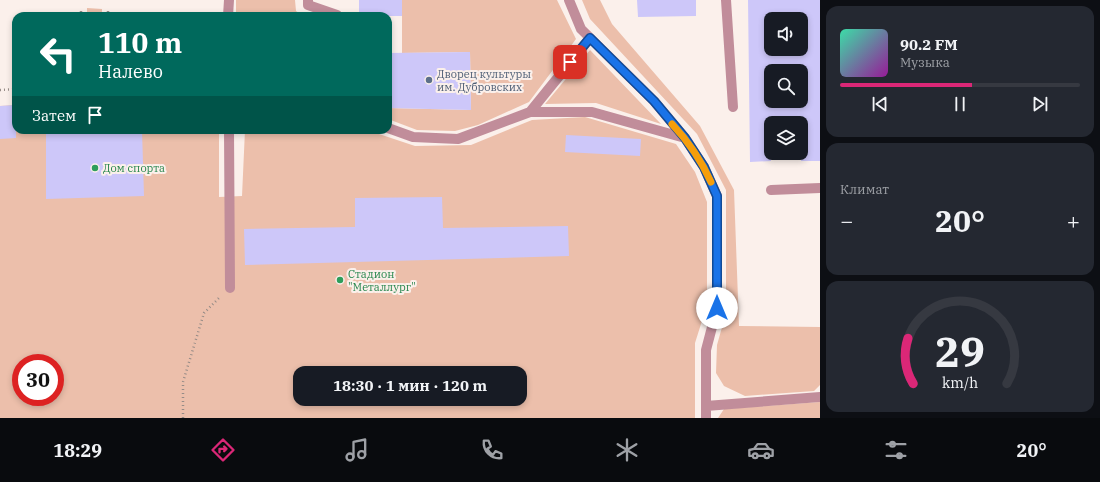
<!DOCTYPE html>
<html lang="ru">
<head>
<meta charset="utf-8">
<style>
	:root { --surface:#171b24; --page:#242831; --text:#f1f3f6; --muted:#9ea1a6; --line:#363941; --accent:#db2777 }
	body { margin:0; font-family:"IBM Plex Serif",serif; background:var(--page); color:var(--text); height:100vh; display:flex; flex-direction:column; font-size:15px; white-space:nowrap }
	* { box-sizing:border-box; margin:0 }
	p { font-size:13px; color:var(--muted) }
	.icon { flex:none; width:22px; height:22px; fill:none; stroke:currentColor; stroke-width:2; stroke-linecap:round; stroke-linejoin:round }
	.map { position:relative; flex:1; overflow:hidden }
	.details { display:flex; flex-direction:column; gap:6px; padding:6px; background:#0d0f14; width:280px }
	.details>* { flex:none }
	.top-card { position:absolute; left:12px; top:12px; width:380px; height:122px; border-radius:12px; box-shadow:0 2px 6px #0003; background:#00695c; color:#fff; overflow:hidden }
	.controls { position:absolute; left:764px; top:12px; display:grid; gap:8px }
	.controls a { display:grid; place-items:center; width:44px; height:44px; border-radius:8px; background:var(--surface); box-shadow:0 2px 6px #0003; font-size:20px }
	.speed { position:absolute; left:12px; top:354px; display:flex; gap:8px; font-size:20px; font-weight:700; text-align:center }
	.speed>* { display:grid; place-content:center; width:52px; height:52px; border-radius:50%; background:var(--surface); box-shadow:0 2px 6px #0003; line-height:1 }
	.speed .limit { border:6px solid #d22; background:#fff; color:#111 }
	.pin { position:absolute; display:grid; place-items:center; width:34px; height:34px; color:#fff; margin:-17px; border-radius:8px; box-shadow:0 2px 6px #0006 }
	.me { position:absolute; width:44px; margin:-22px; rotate:0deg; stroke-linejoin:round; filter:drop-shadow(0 0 3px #0008) }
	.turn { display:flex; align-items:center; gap:14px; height:84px; padding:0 20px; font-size:18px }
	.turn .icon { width:52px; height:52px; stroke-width:2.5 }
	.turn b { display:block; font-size:28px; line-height:34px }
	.then { display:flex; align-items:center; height:38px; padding:0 20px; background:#0003; gap:8px; font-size:15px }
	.big { font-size:30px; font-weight:700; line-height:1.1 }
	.details .card { flex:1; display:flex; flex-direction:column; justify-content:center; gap:6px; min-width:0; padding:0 14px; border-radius:12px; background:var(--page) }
	.details .dial { align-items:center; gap:0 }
	.dial svg { height:104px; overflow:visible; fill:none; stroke:var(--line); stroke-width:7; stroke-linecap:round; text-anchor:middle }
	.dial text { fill:var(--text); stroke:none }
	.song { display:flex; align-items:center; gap:12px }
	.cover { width:48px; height:48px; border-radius:6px; background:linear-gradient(135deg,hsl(160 70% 55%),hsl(300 70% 35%)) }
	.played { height:4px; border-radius:2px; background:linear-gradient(90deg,var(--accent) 55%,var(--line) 55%) }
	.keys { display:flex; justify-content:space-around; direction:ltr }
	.heat { display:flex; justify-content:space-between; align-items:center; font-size:22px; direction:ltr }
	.trip { position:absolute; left:293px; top:366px; width:234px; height:40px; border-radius:12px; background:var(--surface); box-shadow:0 2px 6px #0003; font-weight:700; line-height:40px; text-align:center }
	.menu { display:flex; height:64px; justify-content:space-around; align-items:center; background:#090b0e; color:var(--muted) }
	.menu .icon { width:28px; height:28px }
	.menu .on { color:var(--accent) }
	.menu b { font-size:18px; color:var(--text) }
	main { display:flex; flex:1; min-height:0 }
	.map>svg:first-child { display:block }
</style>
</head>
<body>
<main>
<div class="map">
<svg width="820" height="418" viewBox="0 0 820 418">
	<rect width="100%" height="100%" fill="#fbf0eb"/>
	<!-- green -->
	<path fill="#ecbfab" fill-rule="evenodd" d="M236 0H295L296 11 303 16H236Z
		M402 0H557L576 39 529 102 478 125 455 131 417 130 388 119V108L471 110 470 52 402 53Z
		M582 0H600L612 24 700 126 734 190 739 326 820 327V385L814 391 745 396 724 386 716 373 717 345 726 313V190L697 134 590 19Z
		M87 8 102 9V16H87Z
		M590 50 661 124 596 103 545 104Z
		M16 105V130H219V197L242 196 245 130H367L415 146 471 145 532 120 585 117 676 144 695 172 707 202V305L695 343V418H0V106ZM21 363H55V397H21ZM300 373H520V399H300Z
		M820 402V418H718L724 409Z"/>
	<!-- building -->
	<path fill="#cdc7f9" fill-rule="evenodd" d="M359 0H402V16H359Z
		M637 0H696V16L638 17Z
		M748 0H820V161H801V123H771V161L750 162ZM771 19H801V49H771ZM771 71H801V101H771Z
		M470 52 471 110 388 108V53Z
		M16 105V138L0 139V106Z
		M46 130H142L144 196 46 199Z
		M566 135 641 139 640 156 565 152Z
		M442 197 443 228 568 226 569 256 245 265 244 229 355 227V198Z"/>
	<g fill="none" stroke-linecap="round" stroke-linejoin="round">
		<!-- path -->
		<path stroke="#968c87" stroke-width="2.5" stroke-dasharray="1 3" stroke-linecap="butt" d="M81 16V8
			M108 16V8
			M0 90 16 89
			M183 418V382L204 313 219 298"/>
		<!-- minor -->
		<path stroke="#c18d9a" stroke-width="10" d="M308 0V5L337 15V16
			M569 0 581 29 654 101 685 138 704 167 717 196V308L706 350V418
			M726 0 733 107
			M228 16 229 0
			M530 112H592L685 138
			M388 128 413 137 458 139 530 112 590 38
			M229 130 230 288
			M771 190 820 188
			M706 406 820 397"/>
	</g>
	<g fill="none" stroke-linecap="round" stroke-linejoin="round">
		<!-- route casing -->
		<g stroke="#114b97" stroke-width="10">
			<path id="route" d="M570 62 590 38 654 101 685 138 704 167 717 196V308"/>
		</g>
		<!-- route -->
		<use href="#route" stroke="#1a73e8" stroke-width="7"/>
		<!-- slow -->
		<path stroke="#f59e0b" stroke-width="7" d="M672 124C688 141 701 160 711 182"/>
	</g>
	<!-- markers -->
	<circle fill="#5c6f8a" stroke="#fbf0eb" stroke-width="1.5" cx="429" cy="80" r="4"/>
	<g fill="#2e9e5b" stroke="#fbf0eb" stroke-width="1.5">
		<circle cx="95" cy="168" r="4"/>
		<circle cx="340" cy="280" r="4"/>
	</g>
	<g text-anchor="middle" stroke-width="4" stroke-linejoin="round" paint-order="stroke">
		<!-- service labels -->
		<g font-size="11" fill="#4e5e75" stroke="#fbf0eb" text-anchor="start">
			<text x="437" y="78">Дворец культуры<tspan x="437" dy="13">им. Дубровских</tspan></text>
		</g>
		<!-- leisure labels -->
		<g font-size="11" fill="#27864d" stroke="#fbf0eb" text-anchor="start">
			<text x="103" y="172">Дом спорта</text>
			<text x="348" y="278">Стадион<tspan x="348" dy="13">"Металлург"</tspan></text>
		</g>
	</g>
</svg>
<div class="controls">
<a><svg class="icon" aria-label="sound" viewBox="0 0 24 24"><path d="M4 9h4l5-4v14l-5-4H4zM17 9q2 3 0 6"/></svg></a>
<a><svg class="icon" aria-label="search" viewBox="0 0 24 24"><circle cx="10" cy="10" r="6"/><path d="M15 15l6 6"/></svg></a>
<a><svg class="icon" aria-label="layers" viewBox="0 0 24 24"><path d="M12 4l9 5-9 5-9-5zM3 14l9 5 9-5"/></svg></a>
</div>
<div class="speed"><div class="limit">30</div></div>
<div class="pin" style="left:570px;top:62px;background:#d93025"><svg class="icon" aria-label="arrive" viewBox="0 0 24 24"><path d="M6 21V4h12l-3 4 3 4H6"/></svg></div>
<svg class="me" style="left:717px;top:308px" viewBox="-20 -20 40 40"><circle r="19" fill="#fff"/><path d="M0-13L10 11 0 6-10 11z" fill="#1a73e8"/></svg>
<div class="trip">18:30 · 1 мин · 120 m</div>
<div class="top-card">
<div class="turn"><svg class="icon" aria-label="left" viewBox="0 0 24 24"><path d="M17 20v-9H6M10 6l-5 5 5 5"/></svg><div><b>110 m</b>Налево</div></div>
<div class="then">Затем<svg class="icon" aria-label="arrive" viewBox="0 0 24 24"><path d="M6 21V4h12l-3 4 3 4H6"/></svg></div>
</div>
</div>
<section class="details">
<div class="card">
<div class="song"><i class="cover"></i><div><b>90.2 FM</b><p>Музыка</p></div></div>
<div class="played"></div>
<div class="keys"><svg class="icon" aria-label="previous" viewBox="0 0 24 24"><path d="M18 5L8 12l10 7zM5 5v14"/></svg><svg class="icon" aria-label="pause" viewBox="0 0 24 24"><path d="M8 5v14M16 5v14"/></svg><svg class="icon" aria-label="next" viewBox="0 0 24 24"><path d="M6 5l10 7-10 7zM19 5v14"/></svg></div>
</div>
<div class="card"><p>Климат</p>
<div class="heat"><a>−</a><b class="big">20°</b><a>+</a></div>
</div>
<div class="card dial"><svg viewBox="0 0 100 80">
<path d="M14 69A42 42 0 1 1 86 69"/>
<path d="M14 69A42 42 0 0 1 10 34" stroke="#db2777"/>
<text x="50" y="56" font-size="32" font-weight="700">29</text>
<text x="50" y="72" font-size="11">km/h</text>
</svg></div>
</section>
</main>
<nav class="menu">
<b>18:29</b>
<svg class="icon on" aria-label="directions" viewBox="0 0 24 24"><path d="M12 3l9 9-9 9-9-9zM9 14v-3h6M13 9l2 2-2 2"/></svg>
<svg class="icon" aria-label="music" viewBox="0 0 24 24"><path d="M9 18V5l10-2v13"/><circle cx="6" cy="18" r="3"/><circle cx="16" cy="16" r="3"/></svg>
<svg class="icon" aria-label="phone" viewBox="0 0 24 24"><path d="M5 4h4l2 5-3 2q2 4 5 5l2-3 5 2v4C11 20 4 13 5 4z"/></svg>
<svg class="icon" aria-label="climate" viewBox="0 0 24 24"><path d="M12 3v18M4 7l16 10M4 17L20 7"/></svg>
<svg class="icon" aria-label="car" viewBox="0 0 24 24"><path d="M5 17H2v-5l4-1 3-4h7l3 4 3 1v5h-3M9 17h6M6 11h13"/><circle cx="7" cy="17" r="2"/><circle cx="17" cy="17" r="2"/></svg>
<svg class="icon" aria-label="filters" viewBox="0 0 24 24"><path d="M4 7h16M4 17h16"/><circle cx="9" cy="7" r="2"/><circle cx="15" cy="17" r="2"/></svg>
<b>20°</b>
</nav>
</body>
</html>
